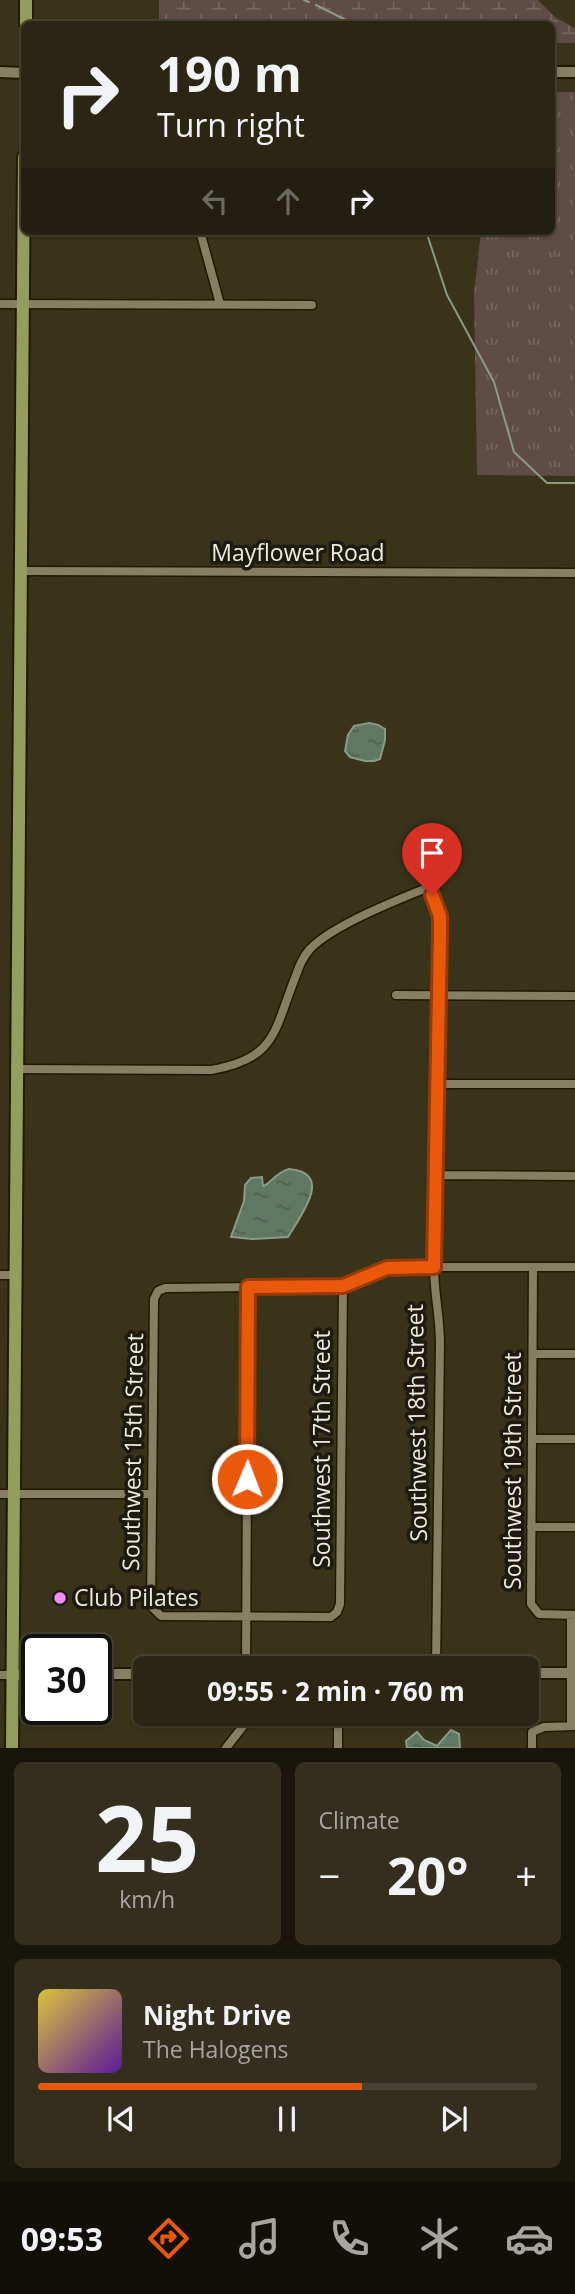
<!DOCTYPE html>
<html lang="en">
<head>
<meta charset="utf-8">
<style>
	:root { --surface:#2b2614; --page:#332e1d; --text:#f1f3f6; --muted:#a6a5a0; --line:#474334; --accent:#ea580c }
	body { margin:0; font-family:"Open Sans",sans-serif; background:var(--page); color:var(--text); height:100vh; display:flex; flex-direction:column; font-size:26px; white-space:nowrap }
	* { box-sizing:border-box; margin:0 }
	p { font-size:23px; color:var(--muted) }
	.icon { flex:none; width:38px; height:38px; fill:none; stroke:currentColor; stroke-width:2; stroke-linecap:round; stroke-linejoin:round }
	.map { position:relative; height:1748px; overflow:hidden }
	.sheet { display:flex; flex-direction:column; gap:14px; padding:14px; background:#18150b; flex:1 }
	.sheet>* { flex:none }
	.guide { position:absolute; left:21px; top:21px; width:534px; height:214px; border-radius:10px; box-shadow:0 2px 5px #0004,0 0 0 2px var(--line); background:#2b2614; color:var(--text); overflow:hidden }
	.speed { position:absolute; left:21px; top:1634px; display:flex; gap:14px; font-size:35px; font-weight:700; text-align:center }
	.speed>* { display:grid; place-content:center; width:91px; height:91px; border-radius:50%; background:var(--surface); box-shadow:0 2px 5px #0004,0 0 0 2px var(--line); line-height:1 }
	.speed .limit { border:4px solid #111; border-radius:10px; background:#fff; color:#111 }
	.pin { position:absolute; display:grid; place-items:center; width:60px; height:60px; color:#fff; margin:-72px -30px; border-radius:50% 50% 50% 0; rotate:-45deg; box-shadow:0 0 7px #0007 }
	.pin .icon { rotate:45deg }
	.me { position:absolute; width:77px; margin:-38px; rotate:1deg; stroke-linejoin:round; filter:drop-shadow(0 0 5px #0008) }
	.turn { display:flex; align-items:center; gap:24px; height:147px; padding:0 21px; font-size:32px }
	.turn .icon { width:91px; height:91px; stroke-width:2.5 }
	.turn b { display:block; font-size:49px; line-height:60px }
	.lanes { display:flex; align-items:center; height:66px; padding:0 21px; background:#0003; justify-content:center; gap:35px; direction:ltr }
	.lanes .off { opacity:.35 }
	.big { font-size:52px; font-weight:700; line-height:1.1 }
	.sheet .widget { flex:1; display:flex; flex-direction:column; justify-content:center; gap:10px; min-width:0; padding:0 24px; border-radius:10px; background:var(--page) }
	.sheet .dial { align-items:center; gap:0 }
	.dial b { font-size:91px; line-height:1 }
	.song { display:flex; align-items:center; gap:21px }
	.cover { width:84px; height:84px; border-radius:10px; background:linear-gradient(135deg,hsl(50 70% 55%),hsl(270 70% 35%)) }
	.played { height:7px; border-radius:4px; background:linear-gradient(90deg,var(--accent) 65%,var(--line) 65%) }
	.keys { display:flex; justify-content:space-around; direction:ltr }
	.heat { display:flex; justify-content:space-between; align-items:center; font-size:38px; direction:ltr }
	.sheet .tiles { flex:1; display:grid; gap:14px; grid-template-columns:1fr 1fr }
	.widget:last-child { grid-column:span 2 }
	.trip { position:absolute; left:133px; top:1656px; width:406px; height:70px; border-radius:10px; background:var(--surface); box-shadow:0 2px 5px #0004,0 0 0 2px var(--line); font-weight:700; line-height:70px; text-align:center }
	.menu { display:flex; height:112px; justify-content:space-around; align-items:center; background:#110f08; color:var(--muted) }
	.menu .icon { width:49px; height:49px }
	.menu .on { color:var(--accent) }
	.menu b { font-size:32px; color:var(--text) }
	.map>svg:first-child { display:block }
</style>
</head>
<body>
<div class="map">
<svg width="575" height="1748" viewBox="0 0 575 1748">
	<defs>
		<pattern id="grass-tufts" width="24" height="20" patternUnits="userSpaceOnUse" patternTransform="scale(1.75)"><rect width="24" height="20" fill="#5f4c44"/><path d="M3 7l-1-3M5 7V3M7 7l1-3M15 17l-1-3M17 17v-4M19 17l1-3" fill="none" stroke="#76665e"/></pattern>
		<pattern id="wetland-marsh" width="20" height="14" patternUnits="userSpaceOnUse" patternTransform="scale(1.75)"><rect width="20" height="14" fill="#5f4c44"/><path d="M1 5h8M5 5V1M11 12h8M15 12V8" fill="none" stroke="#76665e"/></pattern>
		<pattern id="water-ripples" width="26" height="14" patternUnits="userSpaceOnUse" patternTransform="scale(1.75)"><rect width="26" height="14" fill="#5e7861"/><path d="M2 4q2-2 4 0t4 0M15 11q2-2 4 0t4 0" fill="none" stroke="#535f52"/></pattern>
	</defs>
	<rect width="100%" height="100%" fill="#39331a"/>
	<!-- grass -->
	<path fill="url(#grass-tufts)" d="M551 92H575V476L477 475 474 294 481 231H551Z"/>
	<!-- wetland -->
	<path fill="url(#wetland-marsh)" d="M159 0H538L555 17 575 28V43H551V24H159Z"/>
	<!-- water -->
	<path fill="url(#water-ripples)" stroke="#8a9a86" stroke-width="2" d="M369 723 378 725 385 729V740L380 759 374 761H365L350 757 345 751 348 735 354 726Z
		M289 1169C335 1173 300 1216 288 1237L252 1239 231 1237 244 1201 245 1185 251 1178 262 1177 263 1186C269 1185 275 1173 289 1169Z
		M451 1730 459 1734 460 1748H407L406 1741 417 1732 424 1740 437 1746Z"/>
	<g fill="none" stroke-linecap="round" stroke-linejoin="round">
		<!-- stream -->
		<path stroke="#8a9a86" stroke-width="2" d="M304 0 309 2
			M316 5 354 24
			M426 231 447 295 494 382 514 452 547 483H575"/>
		<!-- street casing -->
		<g stroke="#201a03" stroke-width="11">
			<path id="street" d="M200 231 220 304
				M0 304 312 305
				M21 571 575 573
				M396 995 575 996
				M17 1069 211 1070C277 1059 274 1030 295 978 299 967 302 958 310 949 333 925 397 900 429 887L440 916V936L434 1267C434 1293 440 1317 440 1343L436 1668
				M438 1084H575
				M436 1175 575 1176
				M533 1267 531 1604 539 1614 575 1615
				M0 1275H16
				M343 1286 340 1604 337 1612 331 1617 161 1616 151 1606 154 1299 158 1291 165 1288 343 1286 393 1267H575
				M533 1354H575
				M532 1439H575
				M0 1494H151
				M531 1527H575
				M246 1668 248 1287
				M0 1675H13
				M571 1726V1615
				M226 1748 244 1725 249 1713
				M338 1748V1713
				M532 1748V1732L544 1727 575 1726"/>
		</g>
		<!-- secondary casing -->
		<g stroke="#201a03" stroke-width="14">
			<path id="secondary" d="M0 72 24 73
				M551 72H575
				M527 1673H575
				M96 1674H145
				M13 1675H37"/>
		</g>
		<!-- primary casing -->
		<g stroke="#201a03" stroke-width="16">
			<path id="primary" d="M26 24V0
				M12 1748 24 157"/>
		</g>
		<!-- street -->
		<use href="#street" stroke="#867f64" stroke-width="8"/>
		<!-- secondary -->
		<use href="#secondary" stroke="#867f64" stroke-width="10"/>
		<!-- primary -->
		<use href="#primary" stroke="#939e5d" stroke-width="12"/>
	</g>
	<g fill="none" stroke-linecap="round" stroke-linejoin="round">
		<!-- route casing -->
		<g stroke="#983908" stroke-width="18">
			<path id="route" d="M247 1479 248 1287 343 1286 387 1268 434 1267 440 936V916L432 895"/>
		</g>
		<!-- route -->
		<use href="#route" stroke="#ea580c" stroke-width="12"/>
	</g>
	<!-- markers -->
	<circle fill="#ef8bf7" stroke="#1d1b10" stroke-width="2.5" cx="60" cy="1598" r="7"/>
	<g text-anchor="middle" stroke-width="7" stroke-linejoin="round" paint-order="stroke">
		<!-- street labels -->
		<g font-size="23" fill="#efebdc" stroke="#1d1b10">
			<text x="298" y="561">Mayflower Road</text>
			<text transform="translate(417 1423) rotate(-91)" y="8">Southwest 18th Street</text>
			<text transform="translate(322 1449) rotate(-90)" y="8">Southwest 17th Street</text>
			<text transform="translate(133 1452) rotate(-89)" y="8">Southwest 15th Street</text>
			<text transform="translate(513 1471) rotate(-90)" y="8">Southwest 19th Street</text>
		</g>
		<!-- poi labels -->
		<g font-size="23" fill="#efebdc" stroke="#1d1b10" text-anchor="start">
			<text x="74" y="1606">Club Pilates</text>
		</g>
	</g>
</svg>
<div class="speed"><div class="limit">30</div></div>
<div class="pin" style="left:432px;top:895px;background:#d93025"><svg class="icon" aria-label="arrive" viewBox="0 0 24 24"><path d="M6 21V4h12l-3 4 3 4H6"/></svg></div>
<svg class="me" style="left:247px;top:1479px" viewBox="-20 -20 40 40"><circle r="17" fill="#ea580c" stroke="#fff" stroke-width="3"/><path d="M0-11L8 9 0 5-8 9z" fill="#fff"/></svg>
<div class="trip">09:55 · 2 min · 760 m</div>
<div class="guide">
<div class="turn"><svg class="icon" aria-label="right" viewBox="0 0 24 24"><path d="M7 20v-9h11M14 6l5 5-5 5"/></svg><div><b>190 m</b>Turn right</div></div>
<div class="lanes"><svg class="icon off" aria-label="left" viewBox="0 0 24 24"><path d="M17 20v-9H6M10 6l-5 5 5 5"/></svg><svg class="icon off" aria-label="ahead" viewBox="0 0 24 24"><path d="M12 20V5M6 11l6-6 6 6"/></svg><svg class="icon" aria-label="right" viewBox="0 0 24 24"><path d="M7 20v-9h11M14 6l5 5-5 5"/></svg></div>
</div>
</div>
<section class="sheet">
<div class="tiles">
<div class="widget dial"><b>25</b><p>km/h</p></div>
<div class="widget"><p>Climate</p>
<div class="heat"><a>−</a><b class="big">20°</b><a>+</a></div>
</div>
<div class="widget">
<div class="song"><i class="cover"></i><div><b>Night Drive</b><p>The Halogens</p></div></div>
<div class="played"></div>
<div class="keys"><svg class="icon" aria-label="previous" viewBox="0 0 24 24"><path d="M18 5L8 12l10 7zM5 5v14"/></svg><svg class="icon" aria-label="pause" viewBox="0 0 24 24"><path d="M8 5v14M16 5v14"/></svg><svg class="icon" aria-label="next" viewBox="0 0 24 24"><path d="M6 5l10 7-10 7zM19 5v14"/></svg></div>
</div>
</div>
</section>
<nav class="menu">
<b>09:53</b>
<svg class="icon on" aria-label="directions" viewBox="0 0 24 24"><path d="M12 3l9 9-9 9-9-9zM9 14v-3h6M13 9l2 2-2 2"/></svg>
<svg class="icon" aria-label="music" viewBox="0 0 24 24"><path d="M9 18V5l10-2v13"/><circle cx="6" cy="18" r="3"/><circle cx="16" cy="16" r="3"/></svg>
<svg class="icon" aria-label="phone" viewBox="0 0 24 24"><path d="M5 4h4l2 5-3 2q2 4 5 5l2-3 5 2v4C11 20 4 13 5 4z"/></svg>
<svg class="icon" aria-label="climate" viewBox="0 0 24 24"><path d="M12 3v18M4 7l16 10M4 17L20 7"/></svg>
<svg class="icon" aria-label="car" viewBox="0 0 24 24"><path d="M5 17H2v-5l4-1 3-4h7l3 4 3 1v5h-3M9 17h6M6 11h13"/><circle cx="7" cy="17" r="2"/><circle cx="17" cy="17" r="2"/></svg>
</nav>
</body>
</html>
